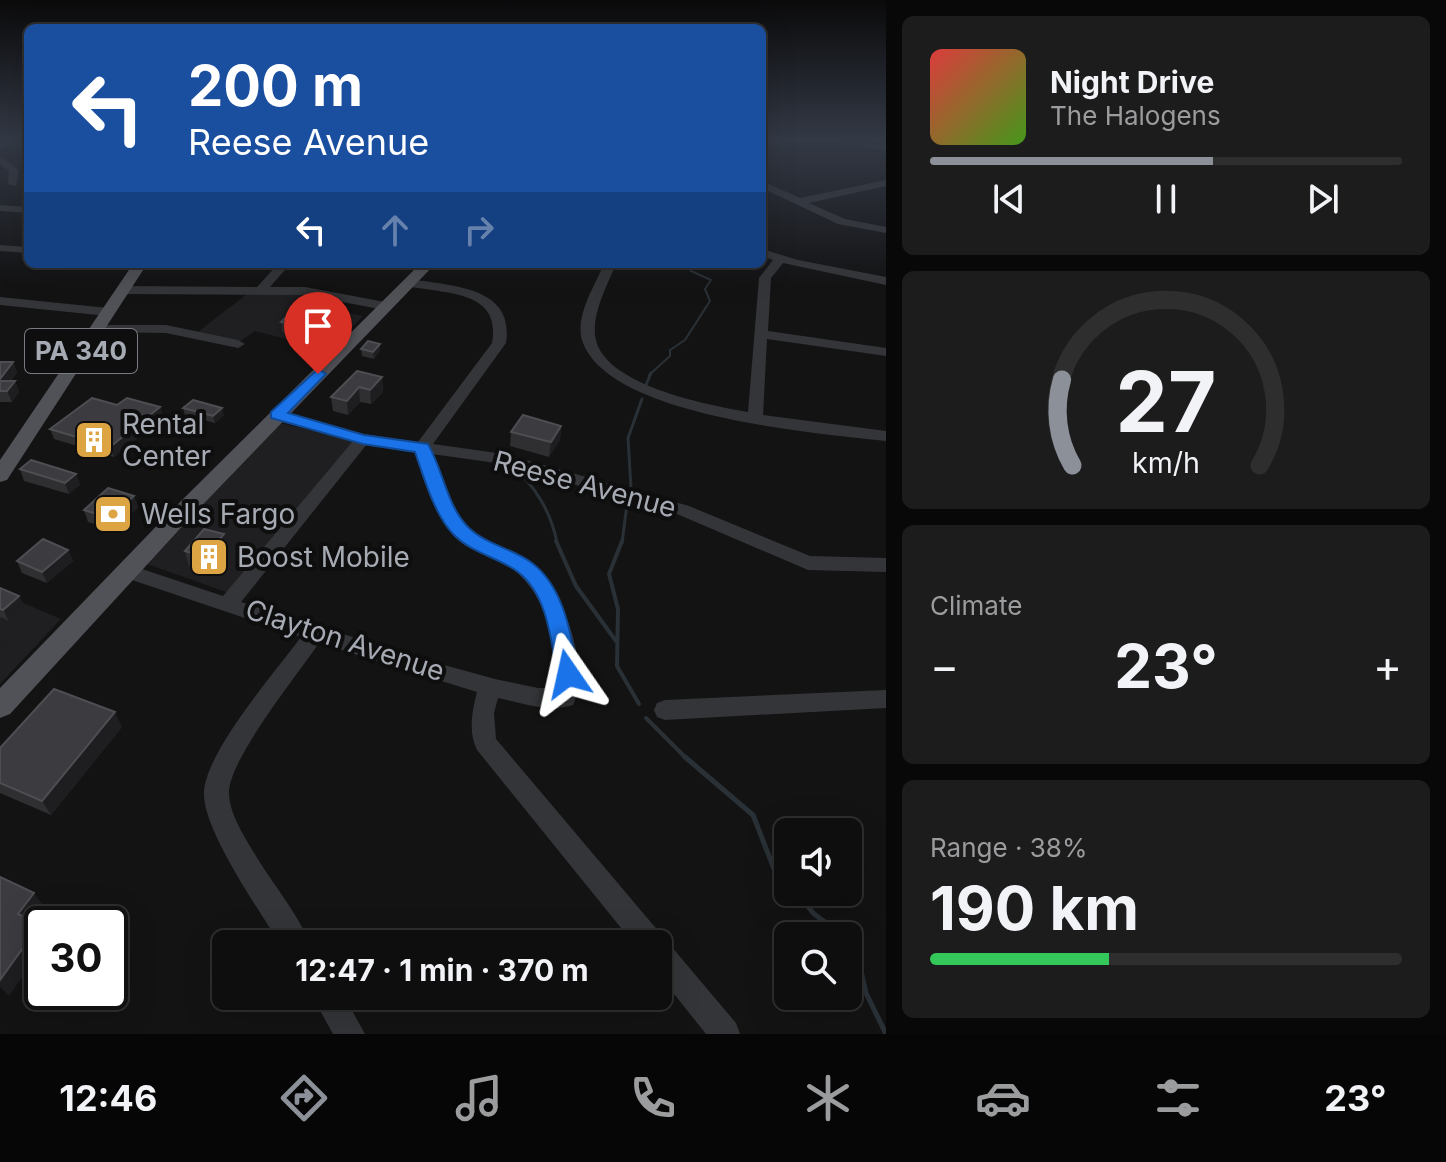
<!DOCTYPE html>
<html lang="en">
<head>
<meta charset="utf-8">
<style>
	:root { --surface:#0e0e0f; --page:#1c1c1d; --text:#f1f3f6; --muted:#9b9c9e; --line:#2e2e2f; --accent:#8c9099 }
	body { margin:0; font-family:Inter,sans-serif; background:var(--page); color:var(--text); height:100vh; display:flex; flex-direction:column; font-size:30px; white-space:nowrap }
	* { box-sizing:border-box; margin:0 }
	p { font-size:26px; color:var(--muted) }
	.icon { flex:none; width:44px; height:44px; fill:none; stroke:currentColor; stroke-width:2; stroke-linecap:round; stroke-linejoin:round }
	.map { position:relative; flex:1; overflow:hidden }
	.panel { display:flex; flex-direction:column; gap:16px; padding:16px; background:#080808; width:560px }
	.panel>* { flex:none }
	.guide { position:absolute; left:24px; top:24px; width:742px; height:244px; border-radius:12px; box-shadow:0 8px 32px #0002,0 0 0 2px var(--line); background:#1a4fa0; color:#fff; overflow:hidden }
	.buttons { position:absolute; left:774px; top:818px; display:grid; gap:16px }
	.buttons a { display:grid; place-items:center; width:88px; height:88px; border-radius:12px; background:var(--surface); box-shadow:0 8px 32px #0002,0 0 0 2px var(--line); font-size:40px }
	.speed { position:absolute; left:24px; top:906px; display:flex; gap:16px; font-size:40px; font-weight:700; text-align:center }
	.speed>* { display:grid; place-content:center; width:104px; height:104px; border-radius:50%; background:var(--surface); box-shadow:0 8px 32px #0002,0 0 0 2px var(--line); line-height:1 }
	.speed .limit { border:4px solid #111; border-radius:12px; background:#fff; color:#111 }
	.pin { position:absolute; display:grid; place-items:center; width:68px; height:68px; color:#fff; margin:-82px -34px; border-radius:50% 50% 50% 0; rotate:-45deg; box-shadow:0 0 8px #0007 }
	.pin .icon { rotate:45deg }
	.me { position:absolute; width:88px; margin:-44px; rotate:349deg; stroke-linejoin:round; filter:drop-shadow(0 0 6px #0008) }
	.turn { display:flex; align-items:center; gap:28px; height:168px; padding:0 32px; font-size:36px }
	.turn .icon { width:104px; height:104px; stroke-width:2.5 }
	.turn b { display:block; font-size:56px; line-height:68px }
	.lanes { display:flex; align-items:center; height:76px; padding:0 32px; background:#0003; justify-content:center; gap:40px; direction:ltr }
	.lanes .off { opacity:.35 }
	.big { font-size:60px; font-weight:700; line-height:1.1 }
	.panel .card { flex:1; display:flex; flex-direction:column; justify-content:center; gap:12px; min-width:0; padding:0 28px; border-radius:12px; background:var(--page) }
	.panel .dial { align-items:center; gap:0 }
	.dial svg { height:208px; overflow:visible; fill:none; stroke:var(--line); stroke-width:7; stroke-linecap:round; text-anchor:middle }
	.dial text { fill:var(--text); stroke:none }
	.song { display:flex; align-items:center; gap:24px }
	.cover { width:96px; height:96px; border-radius:12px; background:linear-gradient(135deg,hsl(0 70% 55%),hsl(100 70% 35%)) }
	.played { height:8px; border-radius:4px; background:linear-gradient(90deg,var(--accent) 60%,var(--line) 60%) }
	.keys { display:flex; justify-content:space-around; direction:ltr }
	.heat { display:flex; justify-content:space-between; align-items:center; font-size:44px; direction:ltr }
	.charge { height:12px; border-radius:6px; background:linear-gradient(90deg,#34c759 38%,var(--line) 0) }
	.trip { position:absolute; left:212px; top:930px; width:460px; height:80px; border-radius:12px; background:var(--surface); box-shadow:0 8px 32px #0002,0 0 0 2px var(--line); font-weight:700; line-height:80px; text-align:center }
	.tabs { display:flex; height:128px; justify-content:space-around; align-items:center; background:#060606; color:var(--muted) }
	.tabs .icon { width:56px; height:56px }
	.tabs .active { color:var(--accent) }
	.tabs b { font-size:36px; color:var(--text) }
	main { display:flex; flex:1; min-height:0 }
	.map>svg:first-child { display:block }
</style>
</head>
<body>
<main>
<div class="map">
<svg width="886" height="1034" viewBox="0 0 886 1034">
	<rect width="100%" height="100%" fill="#131314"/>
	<!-- built -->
	<path fill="#1f1f21" d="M247 294H308L299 303 363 316 329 350 255 331 239 342 198 332Z
		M280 423 355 441 229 593 147 564Z
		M0 593 61 619 0 684Z"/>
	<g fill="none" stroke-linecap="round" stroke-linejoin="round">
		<!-- stream-far3 -->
		<path stroke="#2a3136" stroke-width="2" d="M649 375 670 356V350L685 340 710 301 705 289 711 280 691 271 688 264"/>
		<!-- stream-far2 -->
		<path stroke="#2a3136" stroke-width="3" d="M646 385 651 373
			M510 466C535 483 552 515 557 543
			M631 488 628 438 642 399
			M622 543 627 504"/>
		<!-- stream-far1 -->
		<path stroke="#2a3136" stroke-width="4" d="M556 541 576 586 616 641
			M622 541 609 574 618 609 617 666 639 704
			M646 718 687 759"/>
		<!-- stream -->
		<path stroke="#2a3136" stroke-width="5" d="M685 757 753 815 776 874 788 885
			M796 892 814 914 844 936
			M848 939 856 949 866 993 886 1034"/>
		<!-- minor -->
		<path fill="#343538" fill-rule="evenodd" d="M10 141H22L0 150V144Z
			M842 141 886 145V151L846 144Z
			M0 156 19 170 16 186 8 184 9 171 0 164Z
			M886 180V186L809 203 845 219 886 227V233L838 224 762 188V181L800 198Z
			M0 205 28 207V213L0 211Z
			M0 245 28 247V253L0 251Z
			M762 249 798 260 886 277V285L783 263 771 278 768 331 886 348V356L767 339 763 415 886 431V441C817 433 606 417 582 340 575 316 595 285 604 264H616C607 286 593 311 595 335 600 385 708 405 748 412L759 278 773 260 762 256Z
			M278 264H290L270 287H305L385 302 391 306 385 310 305 295 122 294 116 290 122 286 257 287Z
			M410 279C451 286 515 286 506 343L433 444 504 454 689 506 810 556 886 558V572L808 570 677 514 503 464 432 454C441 478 448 507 467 526 484 545 512 546 531 563 562 590 592 666 573 705 549 713 522 703 498 698L494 713 496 739 736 1023 740 1034H706L658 974V944H634L477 750C468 732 472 711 477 692L319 643C299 673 227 761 229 794 230 817 248 842 259 861 276 888 298 914 310 944H280C260 911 202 829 204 792 206 751 276 671 301 637L120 576 117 571 120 566 127 564 223 596 353 441 272 418 269 415 272 412 277 410 364 434 418 442 492 343C502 289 443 294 406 286L404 283ZM367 444 415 451C424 480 433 513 454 536 469 552 491 555 508 566 543 587 563 649 557 688H538L495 679 426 660 241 602Z
			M0 297 108 308 115 312 108 316 0 305Z
			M96 325H166L238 340 245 344 238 348 166 333 91 332 89 329Z
			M886 690V708L665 720 657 717 654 710 657 703 665 700Z
			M312 996H344L365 1034H333Z"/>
		<!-- major -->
		<path fill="#505257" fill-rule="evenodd" d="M133 264H147L7 480 0 482V460Z
			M420 264H435L189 519 10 714 0 718V688L173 509Z"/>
	</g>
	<!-- wall -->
	<path fill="#2f2f32" d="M281 322 331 331 318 342 289 337 288 333 282 332Z
		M380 344V351L374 359 362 356 361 349Z
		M0 362H13L17 372 11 381H15L19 392 12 402H0Z
		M382 377 383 392 371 404 360 402 348 415 333 411 331 397Z
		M117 405 160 407 163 417 114 457 54 439 50 429Z
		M183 408 224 415 215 423 185 415Z
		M561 426 560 440 549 457 510 446 511 432Z
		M20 469 76 474 80 485 69 494 24 481Z
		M134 496 138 507 115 530 88 522 84 510Z
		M224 534 227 550 209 572 189 566 185 551Z
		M68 550 73 561 47 583 22 573 17 561Z
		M0 588 19 596 25 607 9 621 0 617Z
		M122 727 51 815 0 793V748Z"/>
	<!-- shaded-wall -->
	<path fill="#1e1e20" d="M330 321 331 331 318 342 316 332Z
		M380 344V351L374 359 373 352Z
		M13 362 17 372 3 391 0 385V379Z
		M382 377 383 392 371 404 370 390Z
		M15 381 19 392 12 402 7 391Z
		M359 387 360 402 348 415 347 401Z
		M160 407 163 417 114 457 110 447Z
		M222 408 224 415 215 423 213 416Z
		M561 426 560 440 549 457 551 442Z
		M76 474 80 485 69 494 65 483Z
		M134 496 138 507 115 530 110 518Z
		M224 534 227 550 209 572 205 557Z
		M68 550 73 561 47 583 42 572Z
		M19 596 25 607 9 621 3 610Z
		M5 638 7 642 0 649V643Z
		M115 712 122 727 51 815 42 801Z
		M34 893 44 906 28 927 18 914Z
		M40 924 42 926V949L9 996 0 987V980Z"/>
	<!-- building -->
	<path fill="#3c3c40" stroke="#4c4e52" stroke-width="2" d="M290 313 330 321 316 332 288 327 290 324 281 322Z
		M368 341 380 344 373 352 361 349Z
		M0 362H13L0 379Z
		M357 371 382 377 370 390 359 387 347 401 331 397Z
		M0 381H15L7 391H0Z
		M92 398 117 405 127 398 160 407 110 447 50 429Z
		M193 400 222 408 213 416 183 408Z
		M523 415 561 426 551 442 511 432Z
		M31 460 76 474 65 483 20 469Z
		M108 488 134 496 110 518 84 510Z
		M204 529 224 534 205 557 185 551Z
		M43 539 68 550 42 572 17 561Z
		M0 588 19 596 3 610 0 609Z
		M54 689 115 712 42 801 0 783V748Z
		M0 877 34 893 18 914 40 924 0 980Z"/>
	<!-- sky -->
	<linearGradient id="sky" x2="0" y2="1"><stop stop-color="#0a0a0b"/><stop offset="0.49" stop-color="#333945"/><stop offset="1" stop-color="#333945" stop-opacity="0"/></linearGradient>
	<rect width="886" height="285" fill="url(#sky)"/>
	<!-- route -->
	<path fill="#1a73e8" stroke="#114b97" stroke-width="2" d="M318 369 326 374 288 413 364 435 428 444C443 470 447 506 468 527 486 545 512 548 532 563 565 588 571 637 579 674L576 680H560L557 674C551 641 548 595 518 572 498 557 473 554 454 535 435 516 424 478 415 452L363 444 271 418V412Z"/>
	<!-- icons -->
	<defs>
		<g id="building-square" transform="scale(2)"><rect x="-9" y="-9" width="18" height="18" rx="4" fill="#dca442" stroke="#0e0e0f"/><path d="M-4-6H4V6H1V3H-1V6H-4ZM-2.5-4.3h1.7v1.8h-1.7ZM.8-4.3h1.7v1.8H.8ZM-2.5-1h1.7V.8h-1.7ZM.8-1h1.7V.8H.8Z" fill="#fff"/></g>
		<g id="bank-square" transform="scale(2)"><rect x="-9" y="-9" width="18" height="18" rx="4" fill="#dca442" stroke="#0e0e0f"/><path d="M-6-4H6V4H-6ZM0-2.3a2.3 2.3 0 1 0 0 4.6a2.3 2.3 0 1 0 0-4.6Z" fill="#fff"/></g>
	</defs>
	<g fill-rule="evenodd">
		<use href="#building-square" x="94" y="440"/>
		<use href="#bank-square" x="113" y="514"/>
		<use href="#building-square" x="209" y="557"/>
	</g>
	<g text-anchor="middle" stroke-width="8" stroke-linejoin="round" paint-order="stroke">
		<!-- shield labels -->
		<rect fill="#0e0e0f" stroke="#787b82" stroke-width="2" x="25" y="329" width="112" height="44" rx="6"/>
		<g font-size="26" font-weight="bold" fill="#a6aab3">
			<text x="81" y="360">PA 340</text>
		</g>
		<!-- poi labels -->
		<g font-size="28" fill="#a6aab3" stroke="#0e0e0f" text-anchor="start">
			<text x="122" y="434">Rental<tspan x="122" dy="32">Center</tspan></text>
			<text x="141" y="524">Wells Fargo</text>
			<text x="237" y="567">Boost Mobile</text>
		</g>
		<!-- street labels -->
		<g font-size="28" fill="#a6aab3" stroke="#0e0e0f">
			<text transform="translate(585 484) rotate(15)" y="10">Reese Avenue</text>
			<text transform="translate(345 640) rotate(18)" y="10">Clayton Avenue</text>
		</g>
	</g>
</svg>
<div class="buttons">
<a><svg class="icon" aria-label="sound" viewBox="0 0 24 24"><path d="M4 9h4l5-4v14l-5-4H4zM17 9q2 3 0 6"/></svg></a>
<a><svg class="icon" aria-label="search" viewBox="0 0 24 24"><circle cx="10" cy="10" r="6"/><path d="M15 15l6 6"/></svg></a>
</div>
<div class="speed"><div class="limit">30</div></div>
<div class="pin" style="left:318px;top:374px;background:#d93025"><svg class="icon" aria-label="arrive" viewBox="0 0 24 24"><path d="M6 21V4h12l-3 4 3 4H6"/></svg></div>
<svg class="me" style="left:568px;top:674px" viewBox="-20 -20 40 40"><path d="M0-17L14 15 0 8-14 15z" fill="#1a73e8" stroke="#fff" stroke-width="4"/></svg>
<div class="trip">12:47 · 1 min · 370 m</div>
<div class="guide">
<div class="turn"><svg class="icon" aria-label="left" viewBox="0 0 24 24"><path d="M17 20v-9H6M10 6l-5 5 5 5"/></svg><div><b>200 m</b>Reese Avenue</div></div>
<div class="lanes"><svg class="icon" aria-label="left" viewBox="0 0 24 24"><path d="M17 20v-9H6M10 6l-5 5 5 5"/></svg><svg class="icon off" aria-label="ahead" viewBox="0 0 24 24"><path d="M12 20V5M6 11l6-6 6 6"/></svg><svg class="icon off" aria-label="right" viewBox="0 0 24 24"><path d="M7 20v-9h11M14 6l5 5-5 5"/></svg></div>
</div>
</div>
<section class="panel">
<div class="card">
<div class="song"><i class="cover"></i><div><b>Night Drive</b><p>The Halogens</p></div></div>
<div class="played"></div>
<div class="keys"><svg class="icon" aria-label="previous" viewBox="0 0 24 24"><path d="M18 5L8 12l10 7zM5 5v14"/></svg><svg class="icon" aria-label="pause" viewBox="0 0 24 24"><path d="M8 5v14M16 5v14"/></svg><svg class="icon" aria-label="next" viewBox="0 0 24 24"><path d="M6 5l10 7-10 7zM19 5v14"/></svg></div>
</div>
<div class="card dial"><svg viewBox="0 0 100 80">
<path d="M14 69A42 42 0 1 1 86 69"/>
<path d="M14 69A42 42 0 0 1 10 36" stroke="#8c9099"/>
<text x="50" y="56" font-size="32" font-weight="700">27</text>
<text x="50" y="72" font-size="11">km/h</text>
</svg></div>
<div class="card"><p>Climate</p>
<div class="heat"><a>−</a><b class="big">23°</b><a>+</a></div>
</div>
<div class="card"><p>Range · 38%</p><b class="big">190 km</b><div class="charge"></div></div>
</section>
</main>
<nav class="tabs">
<b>12:46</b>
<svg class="icon active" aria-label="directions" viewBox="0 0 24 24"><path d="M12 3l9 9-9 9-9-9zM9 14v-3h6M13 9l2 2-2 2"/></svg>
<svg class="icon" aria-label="music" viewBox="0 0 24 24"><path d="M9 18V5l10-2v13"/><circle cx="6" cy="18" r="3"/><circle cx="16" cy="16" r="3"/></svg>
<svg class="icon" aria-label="phone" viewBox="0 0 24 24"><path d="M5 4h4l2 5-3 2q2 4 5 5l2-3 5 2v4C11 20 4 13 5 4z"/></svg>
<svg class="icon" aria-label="climate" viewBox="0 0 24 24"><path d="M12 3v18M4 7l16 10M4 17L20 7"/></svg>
<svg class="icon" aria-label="car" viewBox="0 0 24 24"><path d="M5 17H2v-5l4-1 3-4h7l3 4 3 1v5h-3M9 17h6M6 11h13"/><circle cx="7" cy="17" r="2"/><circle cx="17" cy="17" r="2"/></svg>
<svg class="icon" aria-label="filters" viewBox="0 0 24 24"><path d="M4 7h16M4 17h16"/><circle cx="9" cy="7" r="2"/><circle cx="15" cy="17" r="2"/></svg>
<b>23°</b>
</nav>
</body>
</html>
